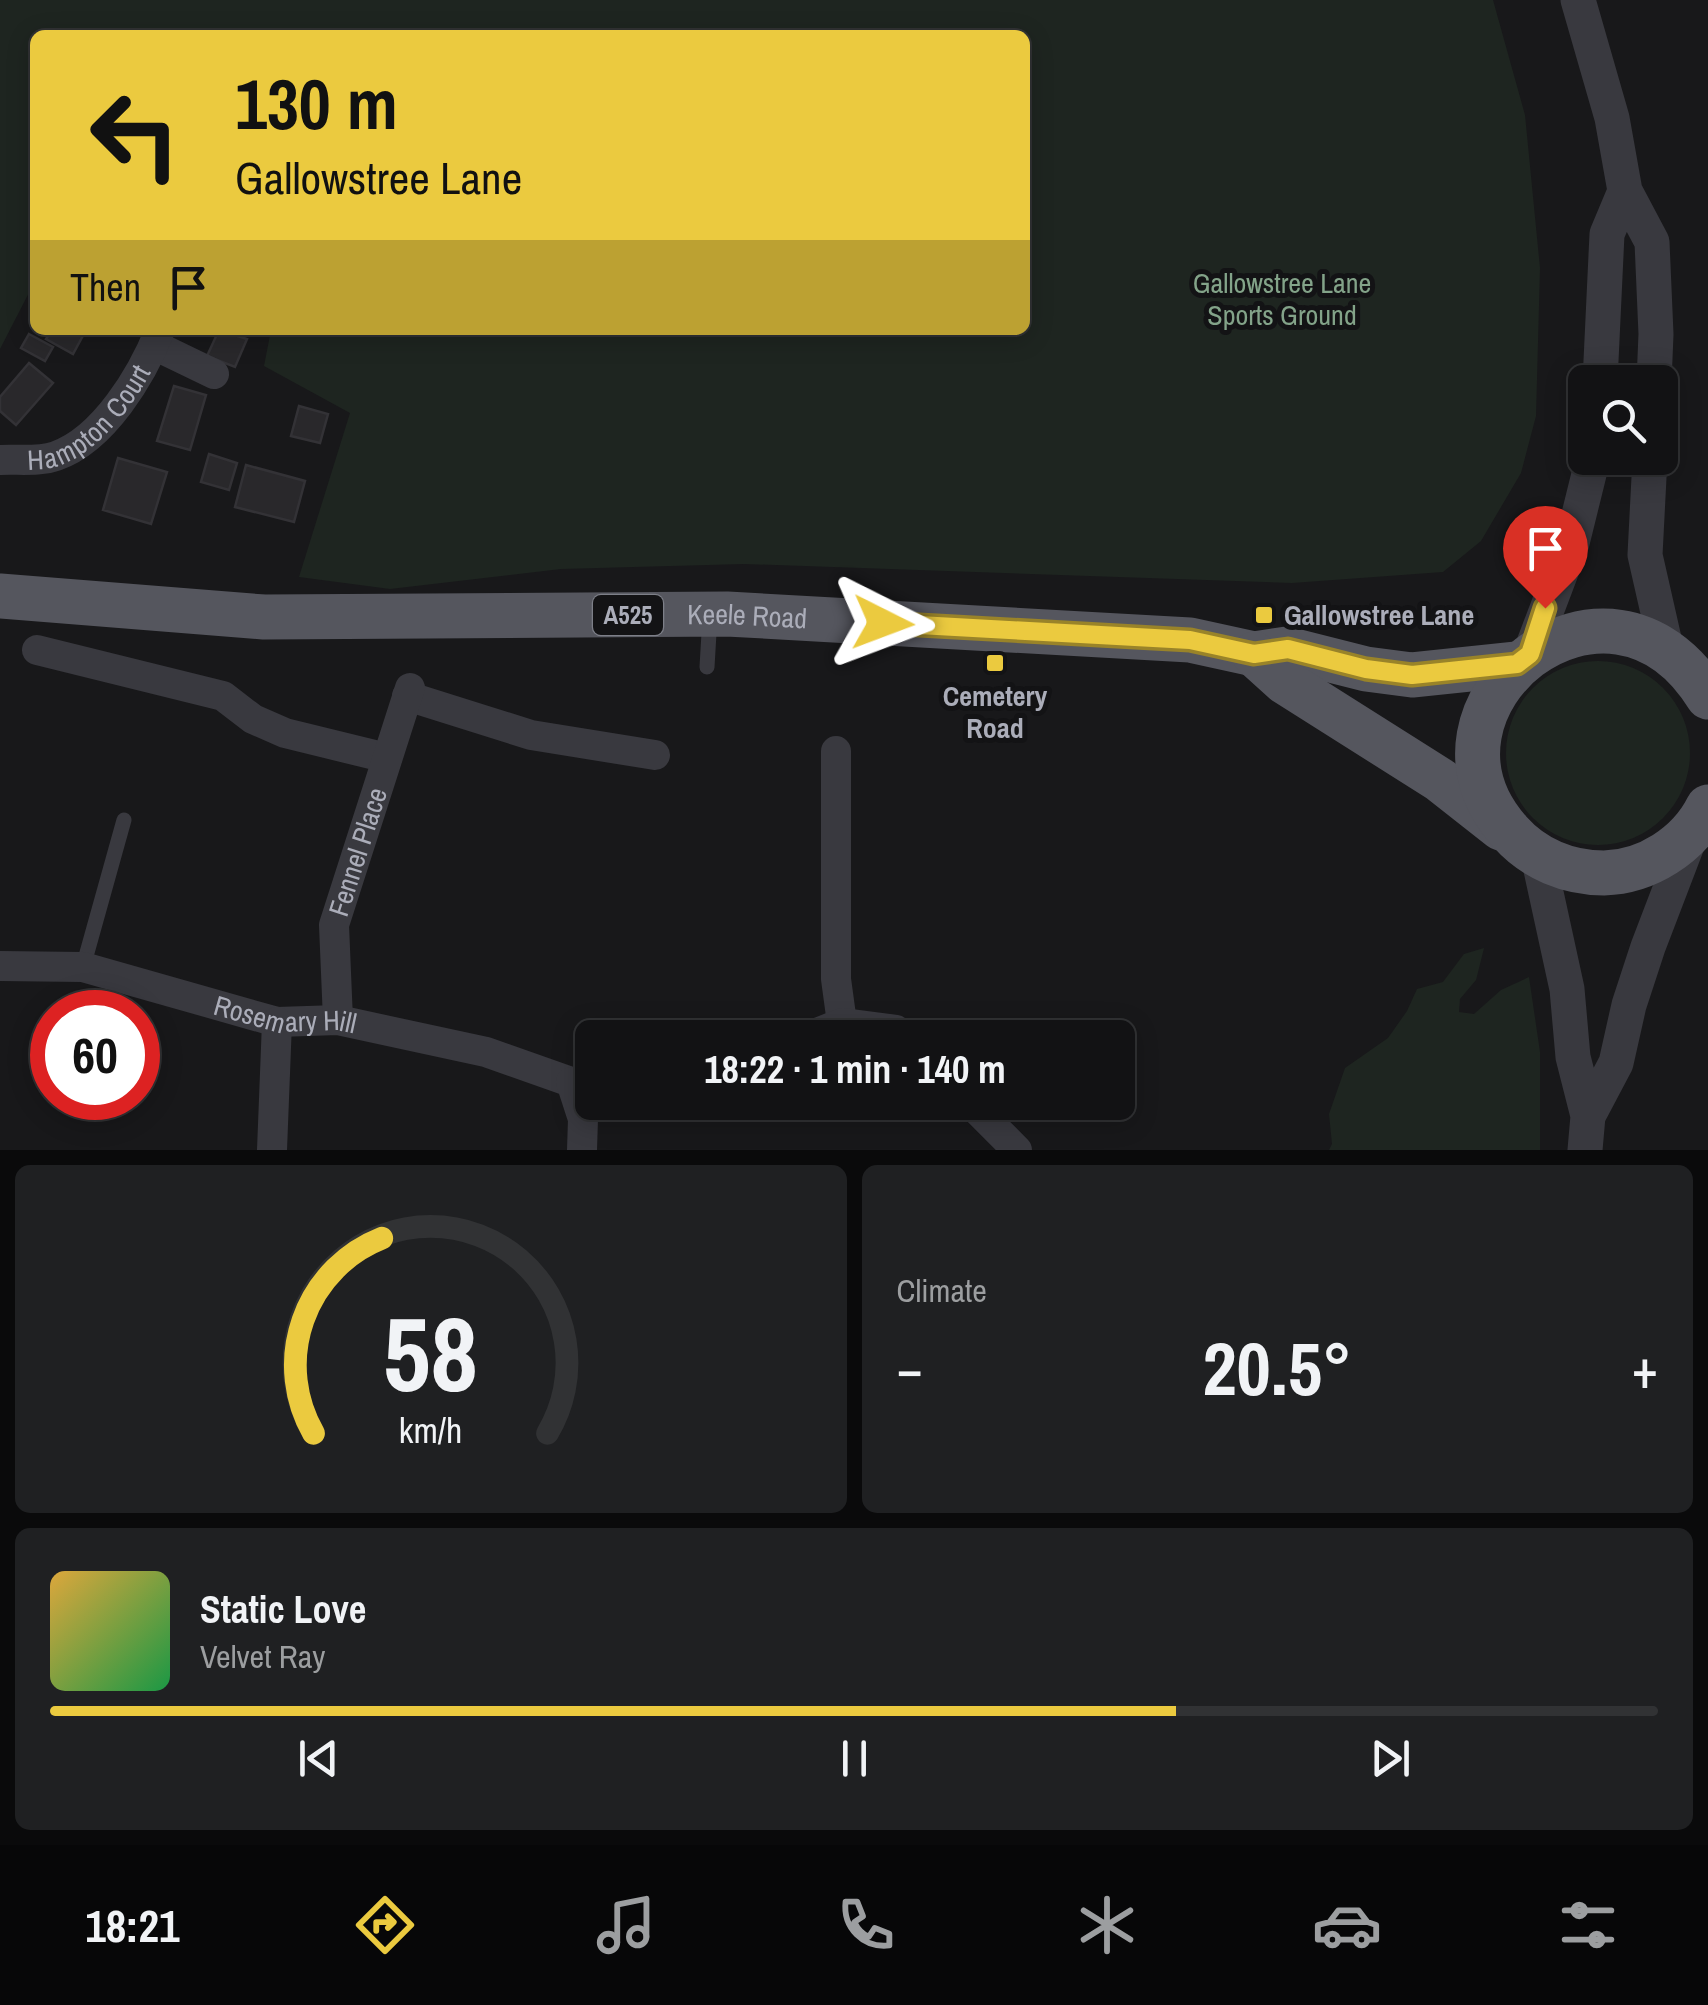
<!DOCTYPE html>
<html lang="en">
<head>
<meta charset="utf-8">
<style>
	:root { --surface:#121214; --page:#1f2022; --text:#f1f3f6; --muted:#9c9ea0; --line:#313234; --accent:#ebca3f }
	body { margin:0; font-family:"Archivo Narrow",sans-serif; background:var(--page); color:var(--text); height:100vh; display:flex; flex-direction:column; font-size:38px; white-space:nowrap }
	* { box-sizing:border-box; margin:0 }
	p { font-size:32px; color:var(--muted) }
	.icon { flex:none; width:55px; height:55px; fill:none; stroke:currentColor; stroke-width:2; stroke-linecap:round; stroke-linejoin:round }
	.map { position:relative; height:1150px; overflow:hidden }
	.details { display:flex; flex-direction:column; gap:15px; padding:15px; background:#0a0a0b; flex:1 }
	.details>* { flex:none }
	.guide { position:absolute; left:30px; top:30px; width:1000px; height:305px; border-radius:15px; box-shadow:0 5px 25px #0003,0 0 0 2px var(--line); background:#ebca3f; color:#111; overflow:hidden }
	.fabs { position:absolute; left:1568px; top:365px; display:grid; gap:20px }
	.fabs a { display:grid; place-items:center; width:110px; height:110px; border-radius:15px; background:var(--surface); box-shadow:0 5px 25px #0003,0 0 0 2px var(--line); font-size:50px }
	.speed { position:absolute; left:30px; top:990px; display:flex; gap:20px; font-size:50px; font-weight:700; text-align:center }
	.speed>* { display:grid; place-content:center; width:130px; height:130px; border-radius:50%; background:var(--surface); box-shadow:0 5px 25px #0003,0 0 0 2px var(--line); line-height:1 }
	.speed .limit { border:15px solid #d22; background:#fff; color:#111 }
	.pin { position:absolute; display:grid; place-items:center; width:85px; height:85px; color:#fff; margin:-102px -42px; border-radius:50% 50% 50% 0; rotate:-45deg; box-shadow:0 0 10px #0007 }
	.pin .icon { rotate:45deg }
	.me { position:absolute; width:110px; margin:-55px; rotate:93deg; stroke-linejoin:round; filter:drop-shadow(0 0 8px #0008) }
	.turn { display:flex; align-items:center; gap:35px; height:210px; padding:0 40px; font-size:45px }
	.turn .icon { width:130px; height:130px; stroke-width:2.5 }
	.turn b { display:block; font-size:70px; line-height:85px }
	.then { display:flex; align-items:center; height:95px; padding:0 40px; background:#0003; gap:20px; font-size:38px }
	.big { font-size:75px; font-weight:700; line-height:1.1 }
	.details .card { flex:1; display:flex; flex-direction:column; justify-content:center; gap:15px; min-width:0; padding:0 35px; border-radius:15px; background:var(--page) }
	.details .dial { align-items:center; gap:0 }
	.dial svg { height:260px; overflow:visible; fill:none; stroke:var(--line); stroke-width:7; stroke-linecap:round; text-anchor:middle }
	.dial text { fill:var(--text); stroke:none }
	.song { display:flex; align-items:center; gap:30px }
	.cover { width:120px; height:120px; border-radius:15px; background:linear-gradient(135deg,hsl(40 70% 55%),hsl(140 70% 35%)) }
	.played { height:10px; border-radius:5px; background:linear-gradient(90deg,var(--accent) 70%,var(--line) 70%) }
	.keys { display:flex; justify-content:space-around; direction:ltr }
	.heat { display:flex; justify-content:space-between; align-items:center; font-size:55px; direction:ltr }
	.details .tiles { flex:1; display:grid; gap:15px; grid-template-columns:1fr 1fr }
	.card:last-child { grid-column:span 2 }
	.trip { position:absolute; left:575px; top:1020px; width:560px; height:100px; border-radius:15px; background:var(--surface); box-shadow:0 5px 25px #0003,0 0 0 2px var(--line); font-weight:700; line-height:100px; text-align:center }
	.menu { display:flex; height:160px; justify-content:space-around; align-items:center; background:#070708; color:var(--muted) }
	.menu .icon { width:70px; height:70px }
	.menu .selected { color:var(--accent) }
	.menu b { font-size:45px; color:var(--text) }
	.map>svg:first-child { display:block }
</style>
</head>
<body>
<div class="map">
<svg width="1708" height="1150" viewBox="0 0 1708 1150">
	<rect width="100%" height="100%" fill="#18181a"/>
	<!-- green -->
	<path fill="#1e2520" d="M0 0H1493L1525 115 1540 268 1536 416 1521 473 1481 541 1443 572 1292 583 744 564 561 569 390 589 299 577 350 413 264 366 271 330H1025V35H35V281L0 349Z
		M1506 753a92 92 0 1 1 184 0a92 92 0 1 1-184 0Z
		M1484 948 1476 980 1460 999 1459 1012 1474 1014 1501 990 1529 977 1540 1052V1150H1329L1332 1144 1329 1114 1345 1068 1388 1038 1407 1011 1417 989 1443 982 1464 954Z"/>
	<!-- building -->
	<path fill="#29282b" stroke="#333236" stroke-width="2.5" d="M52 330H86L73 354 46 339Z
		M219 330 247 339 235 367 207 356Z
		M29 334 53 347 45 361 21 348Z
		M29 363 53 383 16 425 0 411V397Z
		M174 386 206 395 190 450 157 441Z
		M299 406 328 414 320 443 291 436Z
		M209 454 237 463 229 490 201 482Z
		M118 458 167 472 151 524 103 510Z
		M246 465 305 481 294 522 235 507Z"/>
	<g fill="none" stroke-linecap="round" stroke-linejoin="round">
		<!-- service -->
		<path stroke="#39393f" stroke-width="15" d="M707 667 710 616
			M83 967 124 820"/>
		<!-- minor -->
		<g stroke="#39393f" stroke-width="30">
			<path d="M154 345 214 374"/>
			<path id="s1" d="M0 460C17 459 40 462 56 456 104 439 142 375 160 330"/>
			<path d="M37 650 223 696 253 719 285 733 387 758"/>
			<path d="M407 696 531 735 655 755"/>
			<path d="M836 751V979L842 1023"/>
			<path id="s2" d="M0 966 83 967 277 1022 338 1020 486 1052 571 1082"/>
			<path id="s3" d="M338 1020 334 925 410 688"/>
			<path d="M804 1038 842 1023 896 1030 903 1038"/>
			<path d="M571 1082 583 1119 582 1150"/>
			<path d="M969 1102 1017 1150"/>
			<path d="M272 1150 277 1022"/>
		</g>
		<!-- tertiary -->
		<path stroke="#39393f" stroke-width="35" d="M1578 0 1612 118 1625 191 1652 242 1656 334 1654 382
			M1600 382 1607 234 1625 191
			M1650 458 1645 555 1667 652
			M1530 654 1572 543 1593 458
			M1538 856 1567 989 1573 1057 1588 1116 1585 1150
			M1588 1116 1616 1063 1629 1005 1648 947 1692 832"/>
		<!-- primary -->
		<g stroke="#55565e" stroke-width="45">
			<path id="s4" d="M0 596 264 617 727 614 1190 640 1254 654 1287 649 1366 669 1412 675 1517 664"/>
			<path d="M1254 654 1285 682 1440 780 1501 828"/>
			<path d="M1708 697C1608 535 1397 707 1510 832 1534 859 1568 873 1604 873 1647 872 1689 845 1708 807"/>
		</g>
	</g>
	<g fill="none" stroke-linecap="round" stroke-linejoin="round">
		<!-- route casing -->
		<g stroke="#998329" stroke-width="25">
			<path id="route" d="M883 623 1190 640 1254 654 1288 649 1366 669 1412 675 1517 664 1530 654 1545 608"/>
		</g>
		<!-- route -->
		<use href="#route" stroke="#ebca3f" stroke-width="18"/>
	</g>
	<!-- markers -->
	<g fill="#ebca3f" stroke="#131315" stroke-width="4">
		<rect x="1254" y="605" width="20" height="20" rx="5"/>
		<rect x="985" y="653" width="20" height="20" rx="5"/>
	</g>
	<g text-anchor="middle" stroke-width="10" stroke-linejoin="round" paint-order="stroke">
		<!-- shield labels -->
		<rect fill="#131315" stroke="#7d7f88" stroke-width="2.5" x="593" y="595" width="70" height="40" rx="8"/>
		<g font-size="25" font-weight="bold" fill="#abadb9">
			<text x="628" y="624">A525</text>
		</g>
		<!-- park labels -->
		<g font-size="28" fill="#83a389" stroke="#131315">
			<text x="1282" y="293">Gallowstree Lane<tspan x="1282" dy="32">Sports Ground</tspan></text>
		</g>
		<!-- street labels -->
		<g font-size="28" fill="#abadb9" stroke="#131315">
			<text dy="10" stroke="none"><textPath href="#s1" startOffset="105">Hampton Court</textPath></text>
			<text dy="10" stroke="none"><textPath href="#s4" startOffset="748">Keele Road</textPath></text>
			<text dy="10" stroke="none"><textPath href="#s3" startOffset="172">Fennel Place</textPath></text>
			<text dy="10" stroke="none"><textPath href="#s2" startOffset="292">Rosemary Hill</textPath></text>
		</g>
		<!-- poi labels -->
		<g font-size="28" font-weight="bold" fill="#abadb9" stroke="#131315" text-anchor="start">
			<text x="1284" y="625">Gallowstree Lane</text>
			<text x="995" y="706" text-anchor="middle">Cemetery<tspan x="995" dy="32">Road</tspan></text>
		</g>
	</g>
</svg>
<div class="fabs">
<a><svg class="icon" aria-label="search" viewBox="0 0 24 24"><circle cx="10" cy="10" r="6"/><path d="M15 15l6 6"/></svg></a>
</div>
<div class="speed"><div class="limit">60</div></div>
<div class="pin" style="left:1545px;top:608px;background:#d93025"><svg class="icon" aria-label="arrive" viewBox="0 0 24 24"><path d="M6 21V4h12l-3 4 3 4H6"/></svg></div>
<svg class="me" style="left:883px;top:623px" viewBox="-20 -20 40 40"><path d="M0-17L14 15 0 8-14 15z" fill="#ebca3f" stroke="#fff" stroke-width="4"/></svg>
<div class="trip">18:22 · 1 min · 140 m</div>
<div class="guide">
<div class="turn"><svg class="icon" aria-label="left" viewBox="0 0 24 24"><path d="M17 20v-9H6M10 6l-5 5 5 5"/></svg><div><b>130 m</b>Gallowstree Lane</div></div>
<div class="then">Then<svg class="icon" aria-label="arrive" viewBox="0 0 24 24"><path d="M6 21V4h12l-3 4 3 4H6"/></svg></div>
</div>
</div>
<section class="details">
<div class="tiles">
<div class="card dial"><svg viewBox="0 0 100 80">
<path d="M14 69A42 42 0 1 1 86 69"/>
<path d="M14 69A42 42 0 0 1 35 9" stroke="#ebca3f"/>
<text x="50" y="56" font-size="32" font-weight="700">58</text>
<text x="50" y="72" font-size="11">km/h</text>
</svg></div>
<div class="card"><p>Climate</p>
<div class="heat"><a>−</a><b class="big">20.5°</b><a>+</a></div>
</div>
<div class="card">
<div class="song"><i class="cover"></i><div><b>Static Love</b><p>Velvet Ray</p></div></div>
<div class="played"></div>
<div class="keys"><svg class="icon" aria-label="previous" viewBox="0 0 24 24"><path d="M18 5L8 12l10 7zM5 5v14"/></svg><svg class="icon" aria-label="pause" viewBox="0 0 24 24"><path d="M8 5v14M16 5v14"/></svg><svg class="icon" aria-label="next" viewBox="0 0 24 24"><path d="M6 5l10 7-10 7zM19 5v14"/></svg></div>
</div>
</div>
</section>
<nav class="menu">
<b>18:21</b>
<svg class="icon selected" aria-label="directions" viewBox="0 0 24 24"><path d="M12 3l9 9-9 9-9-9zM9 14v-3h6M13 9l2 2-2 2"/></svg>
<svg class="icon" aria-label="music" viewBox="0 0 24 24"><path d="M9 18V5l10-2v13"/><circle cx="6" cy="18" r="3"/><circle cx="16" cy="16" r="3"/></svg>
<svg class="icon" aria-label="phone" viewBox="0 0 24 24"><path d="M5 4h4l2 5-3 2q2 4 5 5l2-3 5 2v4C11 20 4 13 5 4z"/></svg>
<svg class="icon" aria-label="climate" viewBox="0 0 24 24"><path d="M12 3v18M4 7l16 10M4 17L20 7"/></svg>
<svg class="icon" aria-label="car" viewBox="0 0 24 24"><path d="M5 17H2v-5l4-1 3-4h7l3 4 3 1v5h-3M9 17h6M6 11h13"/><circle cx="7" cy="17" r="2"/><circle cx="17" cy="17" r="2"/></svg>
<svg class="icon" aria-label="filters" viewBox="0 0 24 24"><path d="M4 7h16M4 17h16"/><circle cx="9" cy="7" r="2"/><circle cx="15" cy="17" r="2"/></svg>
</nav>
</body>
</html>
